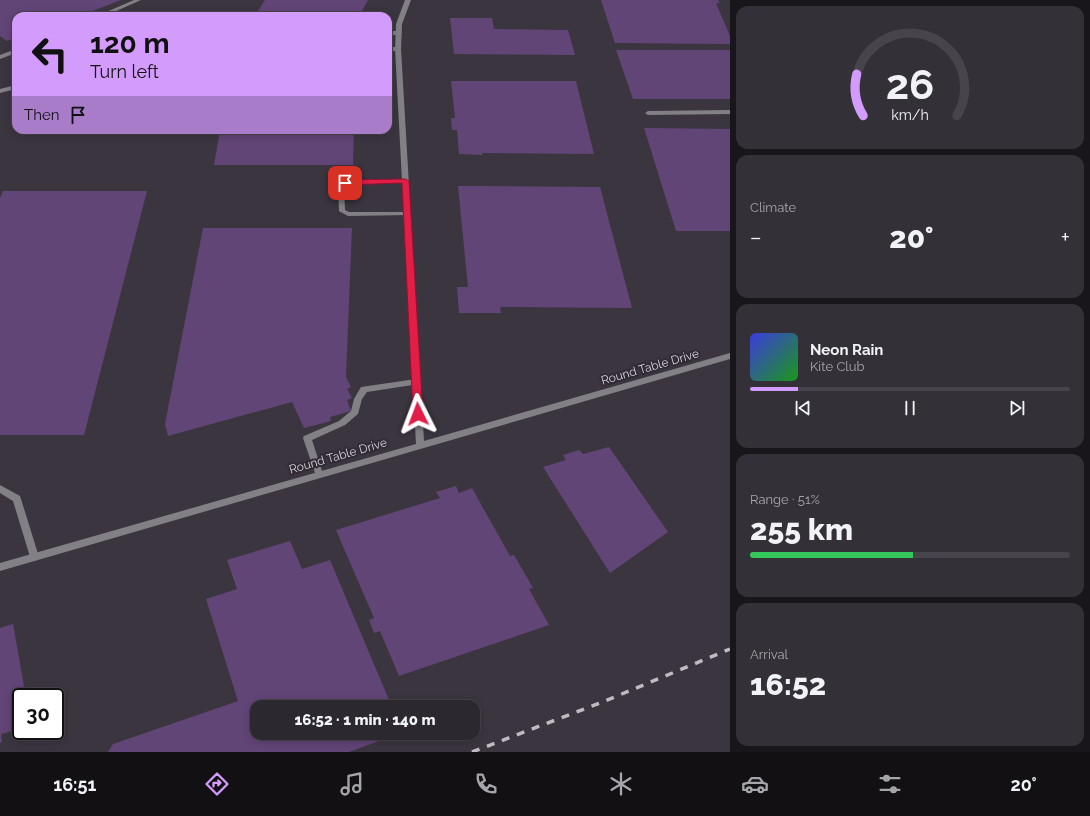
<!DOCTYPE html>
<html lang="en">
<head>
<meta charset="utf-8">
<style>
	:root { --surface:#2c282f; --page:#343037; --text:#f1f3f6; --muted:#a6a6aa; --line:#48444b; --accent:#d39cfc }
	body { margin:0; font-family:Raleway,sans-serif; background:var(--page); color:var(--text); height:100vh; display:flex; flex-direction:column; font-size:15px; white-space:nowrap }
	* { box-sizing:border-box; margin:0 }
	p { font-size:13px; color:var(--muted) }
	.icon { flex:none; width:22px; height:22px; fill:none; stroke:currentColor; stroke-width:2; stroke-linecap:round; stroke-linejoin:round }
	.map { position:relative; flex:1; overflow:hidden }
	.details { display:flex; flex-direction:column; gap:6px; padding:6px; background:#18161a; width:360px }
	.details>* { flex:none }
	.guide { position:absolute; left:12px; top:12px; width:380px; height:122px; border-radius:12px; box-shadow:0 2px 10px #0003,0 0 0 1px var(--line); background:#d39cfc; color:#111; overflow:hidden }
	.speed { position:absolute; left:12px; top:688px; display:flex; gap:8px; font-size:20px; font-weight:700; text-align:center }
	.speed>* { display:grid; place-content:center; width:52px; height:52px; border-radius:50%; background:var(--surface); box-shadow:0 2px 10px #0003,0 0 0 1px var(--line); line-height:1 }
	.speed .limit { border:2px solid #111; border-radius:6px; background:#fff; color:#111 }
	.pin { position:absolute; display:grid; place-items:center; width:34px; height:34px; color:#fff; margin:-17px; border-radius:8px; box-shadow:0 2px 6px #0006 }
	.me { position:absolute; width:44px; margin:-22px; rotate:357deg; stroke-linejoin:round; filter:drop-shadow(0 0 3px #0008) }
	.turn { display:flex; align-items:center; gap:14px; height:84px; padding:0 12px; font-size:18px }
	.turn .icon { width:52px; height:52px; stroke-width:2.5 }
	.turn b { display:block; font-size:28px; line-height:34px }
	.then { display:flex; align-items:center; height:38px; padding:0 12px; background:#0003; gap:8px; font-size:15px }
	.big { font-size:30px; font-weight:800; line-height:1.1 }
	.details .tile { flex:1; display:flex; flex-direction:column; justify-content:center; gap:6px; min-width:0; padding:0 14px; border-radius:12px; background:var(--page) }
	.details .dial { align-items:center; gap:0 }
	.dial svg { height:104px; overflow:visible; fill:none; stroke:var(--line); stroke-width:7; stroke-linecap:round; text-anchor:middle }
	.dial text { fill:var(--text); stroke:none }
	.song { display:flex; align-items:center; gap:12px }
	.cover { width:48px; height:48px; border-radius:6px; background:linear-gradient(135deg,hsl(240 70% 55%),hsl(120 70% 35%)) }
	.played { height:4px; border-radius:2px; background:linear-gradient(90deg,var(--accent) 15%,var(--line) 15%) }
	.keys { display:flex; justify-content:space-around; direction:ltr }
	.heat { display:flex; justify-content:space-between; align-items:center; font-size:22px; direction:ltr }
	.charge { height:6px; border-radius:3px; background:linear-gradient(90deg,#34c759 51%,var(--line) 0) }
	.trip { position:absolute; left:250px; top:700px; width:230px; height:40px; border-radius:12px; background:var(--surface); box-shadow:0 2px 10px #0003,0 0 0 1px var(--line); font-weight:800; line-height:40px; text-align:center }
	.tabs { display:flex; height:64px; justify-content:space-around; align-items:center; background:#121013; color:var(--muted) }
	.tabs .icon { width:28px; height:28px }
	.tabs .on { color:var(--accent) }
	.tabs b { font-size:18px; color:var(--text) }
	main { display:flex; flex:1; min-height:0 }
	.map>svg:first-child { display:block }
</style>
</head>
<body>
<main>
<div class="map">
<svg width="730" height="752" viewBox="0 0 730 752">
	<rect width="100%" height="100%" fill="#3b353f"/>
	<!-- building -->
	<path fill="#624577" d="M0 0H121L80 16H16V38L7 41 0 36Z
		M265 0H368L359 16H301L258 11Z
		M601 0H718L720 3H716L730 36V44L615 43Z
		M450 18H492L494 29 568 30 575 55 454 54Z
		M616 50H730V99H633Z
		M451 81H576L594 154 482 153V155L459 154 457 130H452L451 118H455Z
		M644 128 730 129V231H676Z
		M25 130H162V133L24 132Z
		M220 130H354L353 165H214Z
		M458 186 600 187 632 308 500 307 501 313H459L457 287H468Z
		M3 191H147L84 435H0V198Z
		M203 228H352L346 377 351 387 347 389 352 398 347 400 351 411 330 417 331 421 304 428 292 402 168 436 165 424Z
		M609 447 668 532 610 573 543 467 566 460 563 455 579 450 583 454Z
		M456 486 459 493 472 488 510 556 514 555 533 588 529 589 549 625 399 676 380 631 374 633 369 620 374 618 336 530 440 498 436 492Z
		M290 541 302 569 330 560 392 707H257V733H401L349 752H108L113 744 238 701 206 599 237 589 227 560Z
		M13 624 26 697H21V729L1 734 2 742 0 743V628Z"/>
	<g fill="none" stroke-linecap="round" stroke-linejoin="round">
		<!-- lane -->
		<path fill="#838085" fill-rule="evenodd" d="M134 0H141L105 16H97Z
			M388 31H399L402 33 399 35H388Z
			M388 47H398L401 49 398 51H388Z
			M16 49V53L0 59V55Z
			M16 85V89L0 93V89Z
			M730 110V114L648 115 645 113 648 111Z
			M405 179 407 180V182L347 185 344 187 345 210 349 212H407L409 213V215L348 216 339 211 338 186 343 182Z
			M416 379 420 382 419 384 367 392 362 399 358 414 345 425 312 440 323 474 322 476 319 477 316 476 303 438 304 436 339 421 351 411 354 399 361 387Z
			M0 485 20 496 21 499 39 557 37 560 34 561 31 560 13 501 0 493Z"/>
		<!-- street -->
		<path fill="#838085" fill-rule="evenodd" d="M405 0H411L402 24 401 49 424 441 730 353V359L0 571V563L416 444 395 49 396 24Z"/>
		<!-- rail -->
		<path stroke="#bebbc1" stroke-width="3.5" stroke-dasharray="8 8" stroke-linecap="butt" d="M472 752 605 701 730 649"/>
	</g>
	<!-- route -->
	<path fill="#e11d48" stroke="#92132f" d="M405 179 409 181 423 414 418 417 413 414 402 183 345 185 341 183 345 180Z"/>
	<g text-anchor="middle" stroke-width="4" stroke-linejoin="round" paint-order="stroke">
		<!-- street labels -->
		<g font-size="12" fill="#d3d0d6" stroke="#312b35">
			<text transform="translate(650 367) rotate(-16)" y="4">Round Table Drive</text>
			<text transform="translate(338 456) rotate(-16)" y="4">Round Table Drive</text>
		</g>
	</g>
</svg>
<div class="speed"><div class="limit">30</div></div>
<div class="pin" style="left:345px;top:183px;background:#d93025"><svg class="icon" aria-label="arrive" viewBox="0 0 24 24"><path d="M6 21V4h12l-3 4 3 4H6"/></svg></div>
<svg class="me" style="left:418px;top:414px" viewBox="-20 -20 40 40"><path d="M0-17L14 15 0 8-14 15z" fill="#e11d48" stroke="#fff" stroke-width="4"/></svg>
<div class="trip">16:52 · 1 min · 140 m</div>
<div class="guide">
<div class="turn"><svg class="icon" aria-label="left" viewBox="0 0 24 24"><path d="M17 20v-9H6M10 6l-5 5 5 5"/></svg><div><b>120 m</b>Turn left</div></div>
<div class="then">Then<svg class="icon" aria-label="arrive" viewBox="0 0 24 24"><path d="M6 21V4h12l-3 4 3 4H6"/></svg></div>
</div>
</div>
<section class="details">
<div class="tile dial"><svg viewBox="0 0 100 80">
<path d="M14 69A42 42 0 1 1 86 69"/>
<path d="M14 69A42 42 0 0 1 9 37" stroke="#d39cfc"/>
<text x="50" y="56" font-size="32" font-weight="700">26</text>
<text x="50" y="72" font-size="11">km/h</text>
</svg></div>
<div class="tile"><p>Climate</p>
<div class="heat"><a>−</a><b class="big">20°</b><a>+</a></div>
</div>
<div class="tile">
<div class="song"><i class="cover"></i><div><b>Neon Rain</b><p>Kite Club</p></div></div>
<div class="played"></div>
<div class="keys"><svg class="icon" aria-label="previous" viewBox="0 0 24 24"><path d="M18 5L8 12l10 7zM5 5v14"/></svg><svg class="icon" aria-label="pause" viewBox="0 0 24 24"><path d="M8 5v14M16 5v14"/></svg><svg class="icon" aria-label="next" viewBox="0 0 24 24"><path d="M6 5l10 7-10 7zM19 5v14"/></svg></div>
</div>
<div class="tile"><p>Range · 51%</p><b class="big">255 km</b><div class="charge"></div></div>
<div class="tile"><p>Arrival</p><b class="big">16:52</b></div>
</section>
</main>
<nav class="tabs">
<b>16:51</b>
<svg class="icon on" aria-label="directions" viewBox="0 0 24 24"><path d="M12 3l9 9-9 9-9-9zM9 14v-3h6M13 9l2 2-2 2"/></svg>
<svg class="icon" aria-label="music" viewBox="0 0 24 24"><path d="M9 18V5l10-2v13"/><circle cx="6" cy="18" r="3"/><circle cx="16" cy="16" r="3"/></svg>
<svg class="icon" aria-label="phone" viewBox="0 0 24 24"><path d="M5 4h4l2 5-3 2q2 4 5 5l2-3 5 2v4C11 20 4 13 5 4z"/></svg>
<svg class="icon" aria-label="climate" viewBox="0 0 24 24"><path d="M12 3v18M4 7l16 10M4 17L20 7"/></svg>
<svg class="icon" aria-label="car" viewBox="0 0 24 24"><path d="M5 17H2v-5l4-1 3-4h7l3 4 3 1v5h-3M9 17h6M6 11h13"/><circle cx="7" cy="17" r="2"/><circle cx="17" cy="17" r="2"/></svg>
<svg class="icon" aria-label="filters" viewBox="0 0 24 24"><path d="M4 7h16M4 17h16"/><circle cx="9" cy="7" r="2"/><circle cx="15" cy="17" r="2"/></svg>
<b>20°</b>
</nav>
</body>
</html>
